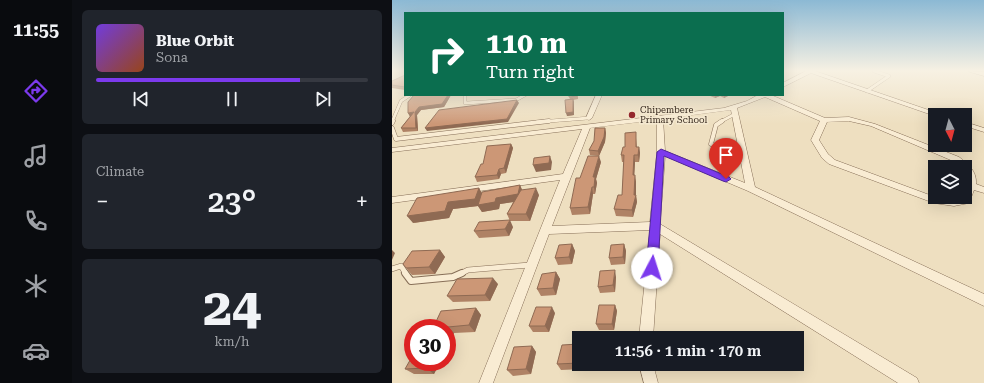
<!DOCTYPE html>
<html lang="en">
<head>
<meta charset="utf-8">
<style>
	:root { --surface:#171b24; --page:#20242c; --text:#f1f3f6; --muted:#9ea1a6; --line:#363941; --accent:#7c3aed }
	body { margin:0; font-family:"Roboto Serif",serif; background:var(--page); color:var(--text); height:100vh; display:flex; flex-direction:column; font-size:15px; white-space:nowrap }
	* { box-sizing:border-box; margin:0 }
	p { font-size:13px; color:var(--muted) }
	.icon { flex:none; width:22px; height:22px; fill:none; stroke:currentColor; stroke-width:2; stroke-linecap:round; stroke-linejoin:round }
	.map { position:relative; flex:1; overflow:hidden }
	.drawer { display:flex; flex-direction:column; gap:10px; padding:10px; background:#0d0f14; width:320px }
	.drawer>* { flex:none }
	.hud { position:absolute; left:12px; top:12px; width:380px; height:84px; border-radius:0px; box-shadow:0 4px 16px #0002; background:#0b6e4f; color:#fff; overflow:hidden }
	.needle { width:26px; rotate:174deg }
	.buttons { position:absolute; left:536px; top:108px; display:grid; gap:8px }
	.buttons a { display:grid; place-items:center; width:44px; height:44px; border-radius:0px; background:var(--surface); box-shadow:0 4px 16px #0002; font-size:20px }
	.speed { position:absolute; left:12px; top:319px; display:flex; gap:8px; font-size:20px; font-weight:700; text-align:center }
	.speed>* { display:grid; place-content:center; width:52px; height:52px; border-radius:50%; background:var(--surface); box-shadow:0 4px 16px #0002; line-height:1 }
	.speed .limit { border:6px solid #d22; background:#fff; color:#111 }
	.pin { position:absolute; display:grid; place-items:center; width:34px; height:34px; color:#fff; margin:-41px -17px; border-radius:50% 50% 50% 0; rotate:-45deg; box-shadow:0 0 4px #0007 }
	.pin .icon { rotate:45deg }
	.me { position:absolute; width:44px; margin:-22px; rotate:5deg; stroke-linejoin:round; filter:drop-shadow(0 0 3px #0008) }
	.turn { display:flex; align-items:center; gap:14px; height:84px; padding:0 16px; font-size:18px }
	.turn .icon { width:52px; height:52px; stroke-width:2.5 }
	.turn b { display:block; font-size:28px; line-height:34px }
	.big { font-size:30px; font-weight:600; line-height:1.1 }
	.drawer .card { flex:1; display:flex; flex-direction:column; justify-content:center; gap:6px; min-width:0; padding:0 14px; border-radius:6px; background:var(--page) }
	.drawer .dial { align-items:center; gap:0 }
	.dial b { font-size:52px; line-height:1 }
	.song { display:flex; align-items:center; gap:12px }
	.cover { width:48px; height:48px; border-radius:6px; background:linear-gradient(135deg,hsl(260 70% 55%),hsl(20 70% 35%)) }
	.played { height:4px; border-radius:2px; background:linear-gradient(90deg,var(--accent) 75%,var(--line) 75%) }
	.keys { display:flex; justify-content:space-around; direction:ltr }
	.heat { display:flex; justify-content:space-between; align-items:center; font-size:22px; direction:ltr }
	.trip { position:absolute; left:180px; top:331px; width:232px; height:40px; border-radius:0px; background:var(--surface); box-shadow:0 4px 16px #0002; font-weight:600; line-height:40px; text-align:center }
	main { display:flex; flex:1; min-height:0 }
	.dock { display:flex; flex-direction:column; width:72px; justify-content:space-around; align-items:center; background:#090b0e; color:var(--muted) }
	.dock .icon { width:28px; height:28px }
	.dock .on { color:var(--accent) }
	.dock b { font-size:18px; color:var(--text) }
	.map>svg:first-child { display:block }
</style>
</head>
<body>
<main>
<nav class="dock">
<b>11:55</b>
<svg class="icon on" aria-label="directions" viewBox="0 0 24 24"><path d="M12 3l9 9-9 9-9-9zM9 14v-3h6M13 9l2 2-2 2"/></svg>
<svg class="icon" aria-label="music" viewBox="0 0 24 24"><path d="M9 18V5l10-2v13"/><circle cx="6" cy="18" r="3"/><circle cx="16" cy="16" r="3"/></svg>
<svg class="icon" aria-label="phone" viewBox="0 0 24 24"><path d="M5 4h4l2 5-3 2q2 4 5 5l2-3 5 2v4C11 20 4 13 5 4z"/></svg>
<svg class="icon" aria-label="climate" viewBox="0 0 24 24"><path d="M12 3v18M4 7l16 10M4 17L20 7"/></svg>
<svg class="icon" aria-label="car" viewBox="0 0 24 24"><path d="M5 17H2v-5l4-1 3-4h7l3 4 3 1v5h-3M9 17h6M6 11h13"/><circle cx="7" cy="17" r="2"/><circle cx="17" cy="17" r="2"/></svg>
</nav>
<section class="drawer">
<div class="card">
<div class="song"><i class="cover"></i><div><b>Blue Orbit</b><p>Sona</p></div></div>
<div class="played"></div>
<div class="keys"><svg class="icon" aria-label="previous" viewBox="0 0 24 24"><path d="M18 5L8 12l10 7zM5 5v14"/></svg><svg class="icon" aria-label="pause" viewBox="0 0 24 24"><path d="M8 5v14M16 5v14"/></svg><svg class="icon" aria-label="next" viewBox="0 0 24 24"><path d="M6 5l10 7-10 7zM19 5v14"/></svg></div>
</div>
<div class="card"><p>Climate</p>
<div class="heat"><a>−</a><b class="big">23°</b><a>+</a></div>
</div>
<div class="card dial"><b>24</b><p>km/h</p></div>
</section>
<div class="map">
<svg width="592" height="383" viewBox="0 0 592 383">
	<rect width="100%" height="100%" fill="#eedfc0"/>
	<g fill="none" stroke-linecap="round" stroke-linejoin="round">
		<!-- service-far3 casing -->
		<g stroke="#876f58" stroke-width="3.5">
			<path id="service-far3" d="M475 91 497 76 482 71
				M73 95V103L124 100 133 95
				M0 122 9 101 18 95
				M145 122 197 118
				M328 122 343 114"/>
		</g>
		<!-- service-far2 casing -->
		<g stroke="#876f58" stroke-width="5">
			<path id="service-far2" d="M330 121 324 125 319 144 353 160
				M0 123 1 121
				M0 128 4 139 157 121"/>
		</g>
		<!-- service-far1 casing -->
		<g stroke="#876f58" stroke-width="6">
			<path id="service-far1" d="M0 269 9 266 14 274
				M68 274 76 270 138 265"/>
		</g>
		<!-- service casing -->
		<g stroke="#876f58" stroke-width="8">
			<path id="service" d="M13 273 19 281 61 277 70 273"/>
		</g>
		<!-- minor casing -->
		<g stroke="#876f58" stroke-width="1">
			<path id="minor" d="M414 71H423L551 115 543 116 419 73 391 87V83Z
				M577 71 592 72V76L578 72Z
				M204 95H210L200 118 197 120 195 119 194 118Z
				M366 95H379L433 118 457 117 483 124 567 157C576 164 585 171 584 184L592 187V193L582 190 577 203 562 206 542 203 437 164 430 158 419 140 428 121 373 97 345 108 363 187 592 294V306L356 191 273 156 268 224 525 378 527 383H506L268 234 261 338H247L258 230 157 234 101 383H87L168 180 0 203V197L171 174 190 129 0 152V148L332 108 355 101ZM339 110 353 183 273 151 271 119ZM265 120V152L258 222 160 226 198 128ZM457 121 479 126 561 161 569 167H573L576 177 573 197 562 200 543 197 443 160 436 154 427 140 435 122Z
				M573 122 592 128V132L573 126Z
				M247 364H261L266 383H252Z"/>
		</g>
		<!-- service-far3 -->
		<use href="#service-far3" stroke="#f9ecd3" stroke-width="3"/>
		<!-- service-far2 -->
		<use href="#service-far2" stroke="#f9ecd3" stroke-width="4"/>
		<!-- service-far1 -->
		<use href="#service-far1" stroke="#f9ecd3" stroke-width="5"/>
		<!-- service -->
		<use href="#service" stroke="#f9ecd3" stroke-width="6"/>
		<!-- minor -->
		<use href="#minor" fill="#f9ecd3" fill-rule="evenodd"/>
	</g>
	<!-- wall -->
	<path fill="#af8265" d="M13 75V90L0 88V81Z
		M22 95H59L52 107 29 110 25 115 26 131 11 132 9 128 18 116 16 113Z
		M177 95H186V99L181 100 182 102V115L175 116 178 100Z
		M316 95H338L332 98 328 96 323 98Z
		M213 128 214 133 213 142 207 156 198 155 197 150Z
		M244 138 245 147H247L248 153 247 162H243L242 175 244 182V195L245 202 241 217 224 216 222 209 230 195 232 162H230L229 155 233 147Z
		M119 144 121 148 114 173 109 174 107 179 85 182 83 177 91 164Z
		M209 162 204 179 205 183 203 194H201L198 214 180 215 178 208 188 178Z
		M128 185 130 190 147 195 138 221H118L115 214 121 202 108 204 107 209 90 212 86 206 61 209 57 218 21 223 87 188 89 193Z
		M121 227 117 236 87 238 82 231Z
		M180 244 183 251 180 264 166 265 163 258Z
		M232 244 234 251 233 264 219 265 217 258Z
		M48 250 53 257 43 274 20 275 14 268Z
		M164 272 168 279 164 295 149 296 145 289Z
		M224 277 223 292 208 293 206 287Z
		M106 284 98 301 61 302 55 296Z
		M223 305 225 311 222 330H207L204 324Z
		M84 308 89 315 83 332 62 333 55 348V328Z
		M163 313 157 332H141L137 326Z
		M187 344V364H224L223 368 193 371 192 369 169 370 165 364Z
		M140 346 144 352 139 374 121 376 115 370Z
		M48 362 42 374H22L13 369Z"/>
	<!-- shaded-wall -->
	<path fill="#8f6a53" d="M56 95H59L52 107 29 110 25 115 26 131 16 113 23 112 27 107Z
		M323 95H328V96L323 98Z
		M332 95H338L332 98Z
		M181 99 182 102V115L175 116 174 113Z
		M125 100 127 103 116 122 35 131 33 128Z
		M213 128 214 133 213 142 207 156 206 151Z
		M119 144 121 148 114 173 112 168Z
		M247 147 248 153 247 162 246 155Z
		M242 155 243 162 242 182 241 175Z
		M158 156 160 162 159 170 144 172 141 165Z
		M207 156 209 162 204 179 205 183 203 194 202 187 201 177Z
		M107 169 109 174 107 179 105 175Z
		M243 175 244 182V196L245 202 241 217 240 210 242 195Z
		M128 185 131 192 129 201 108 204 107 209 90 212 86 206 61 209 57 218 21 223 15 216 56 202 87 188 91 195 104 198Z
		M200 187 201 194 198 214 196 207Z
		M144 188 147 195 138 221 134 214Z
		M118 220 121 227 117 236 113 229Z
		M180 244 183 251 180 264 177 257Z
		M232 244 234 251 233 264 231 257Z
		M0 250 3 253 0 260Z
		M48 250 53 257 43 274 37 267Z
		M223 270 224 277 223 292 221 285Z
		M164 272 168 279 164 295 161 288Z
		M101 278 106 284 98 301 93 295Z
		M223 305 225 311 222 330 220 324Z
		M160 307 163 313 157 332 153 326Z
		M84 308 89 315 83 332 77 325Z
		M56 327 62 333 55 348V329Z
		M140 346 144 352 139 374 134 369Z
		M37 362H48L42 374 34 368Z"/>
	<!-- building -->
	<path fill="#cc9776" stroke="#8f6a53" d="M13 75V87L0 85V81Z
		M22 95H56L50 104 27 107 23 112 24 128H9L22 112 16 113V102Z
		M177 95H185V96L177 97Z
		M181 99V112L174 113 173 100Z
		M125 100 115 119 33 128 47 110Z
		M203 128H213L212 137 206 151 197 150 202 141Z
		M244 132V147H247L246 155H242L241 175H243L242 195H244L240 210 222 209 226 195H230L232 155H229L231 147H233V133Z
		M119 144 112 168 107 169 105 175 83 177 89 164H91L95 146Z
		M158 156 157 163 141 165 142 158Z
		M196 156H207L201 177H203L202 187H200L196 207 178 208 184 178H188Z
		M128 185 126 194 104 198 103 202 86 205 90 192Z
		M87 188 83 199 56 202 53 211 15 216 25 198Z
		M144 188 134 214H115L129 190Z
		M118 220 113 229 82 231 87 222Z
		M180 244 177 257 163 258 167 245Z
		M232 244 231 257 217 258 219 245Z
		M48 250 37 267 14 268 11 264 20 251Z
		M223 270 221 285 206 287 208 271Z
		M164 272 161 288 145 289 150 274Z
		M101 278 93 295 55 296 65 279Z
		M207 305H223L220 324H204Z
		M144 307H160L153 326H137Z
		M84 308 77 325 56 327 55 329V328H41L49 311Z
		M187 344V363L165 364 170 345Z
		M140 346 134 369 115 370 122 347Z
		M21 355V362H37L34 368 13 369Z"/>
	<!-- sky -->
	<linearGradient id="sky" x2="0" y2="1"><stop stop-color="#8cb9d4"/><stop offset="0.57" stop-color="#f7f1e3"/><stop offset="1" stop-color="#f7f1e3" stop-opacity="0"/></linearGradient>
	<rect width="592" height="124" fill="url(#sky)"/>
	<!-- route -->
	<path fill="#7c3aed" stroke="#51269a" d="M269 149 337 177 339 179 334 182 331 181 272 156 266 268 264 271 260 273 256 271 254 268 265 152Z"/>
	<!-- markers -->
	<circle fill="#95282d" stroke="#f5e9d0" stroke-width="1.5" cx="240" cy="115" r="4"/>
	<g text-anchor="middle" stroke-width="3" stroke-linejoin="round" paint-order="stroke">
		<!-- far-poi labels -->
		<g font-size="9" fill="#36281d" stroke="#f5e9d0" text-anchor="start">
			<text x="248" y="113">Chipembere<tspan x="248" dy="10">Primary School</tspan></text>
		</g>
	</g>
</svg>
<div class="buttons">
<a><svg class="needle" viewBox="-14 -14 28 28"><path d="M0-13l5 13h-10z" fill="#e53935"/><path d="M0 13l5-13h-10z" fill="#9ea1a6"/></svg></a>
<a><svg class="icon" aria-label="layers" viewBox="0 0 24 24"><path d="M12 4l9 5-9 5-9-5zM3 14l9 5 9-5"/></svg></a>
</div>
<div class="speed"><div class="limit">30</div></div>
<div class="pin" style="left:334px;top:179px;background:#d93025"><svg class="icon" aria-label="arrive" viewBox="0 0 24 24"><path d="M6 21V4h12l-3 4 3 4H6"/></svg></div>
<svg class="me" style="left:260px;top:268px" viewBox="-20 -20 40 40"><circle r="19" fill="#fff"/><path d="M0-13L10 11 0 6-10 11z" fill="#7c3aed"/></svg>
<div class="trip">11:56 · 1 min · 170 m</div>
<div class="hud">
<div class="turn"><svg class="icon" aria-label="right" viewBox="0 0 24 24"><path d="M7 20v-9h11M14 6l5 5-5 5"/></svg><div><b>110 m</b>Turn right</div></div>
</div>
</div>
</main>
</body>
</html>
